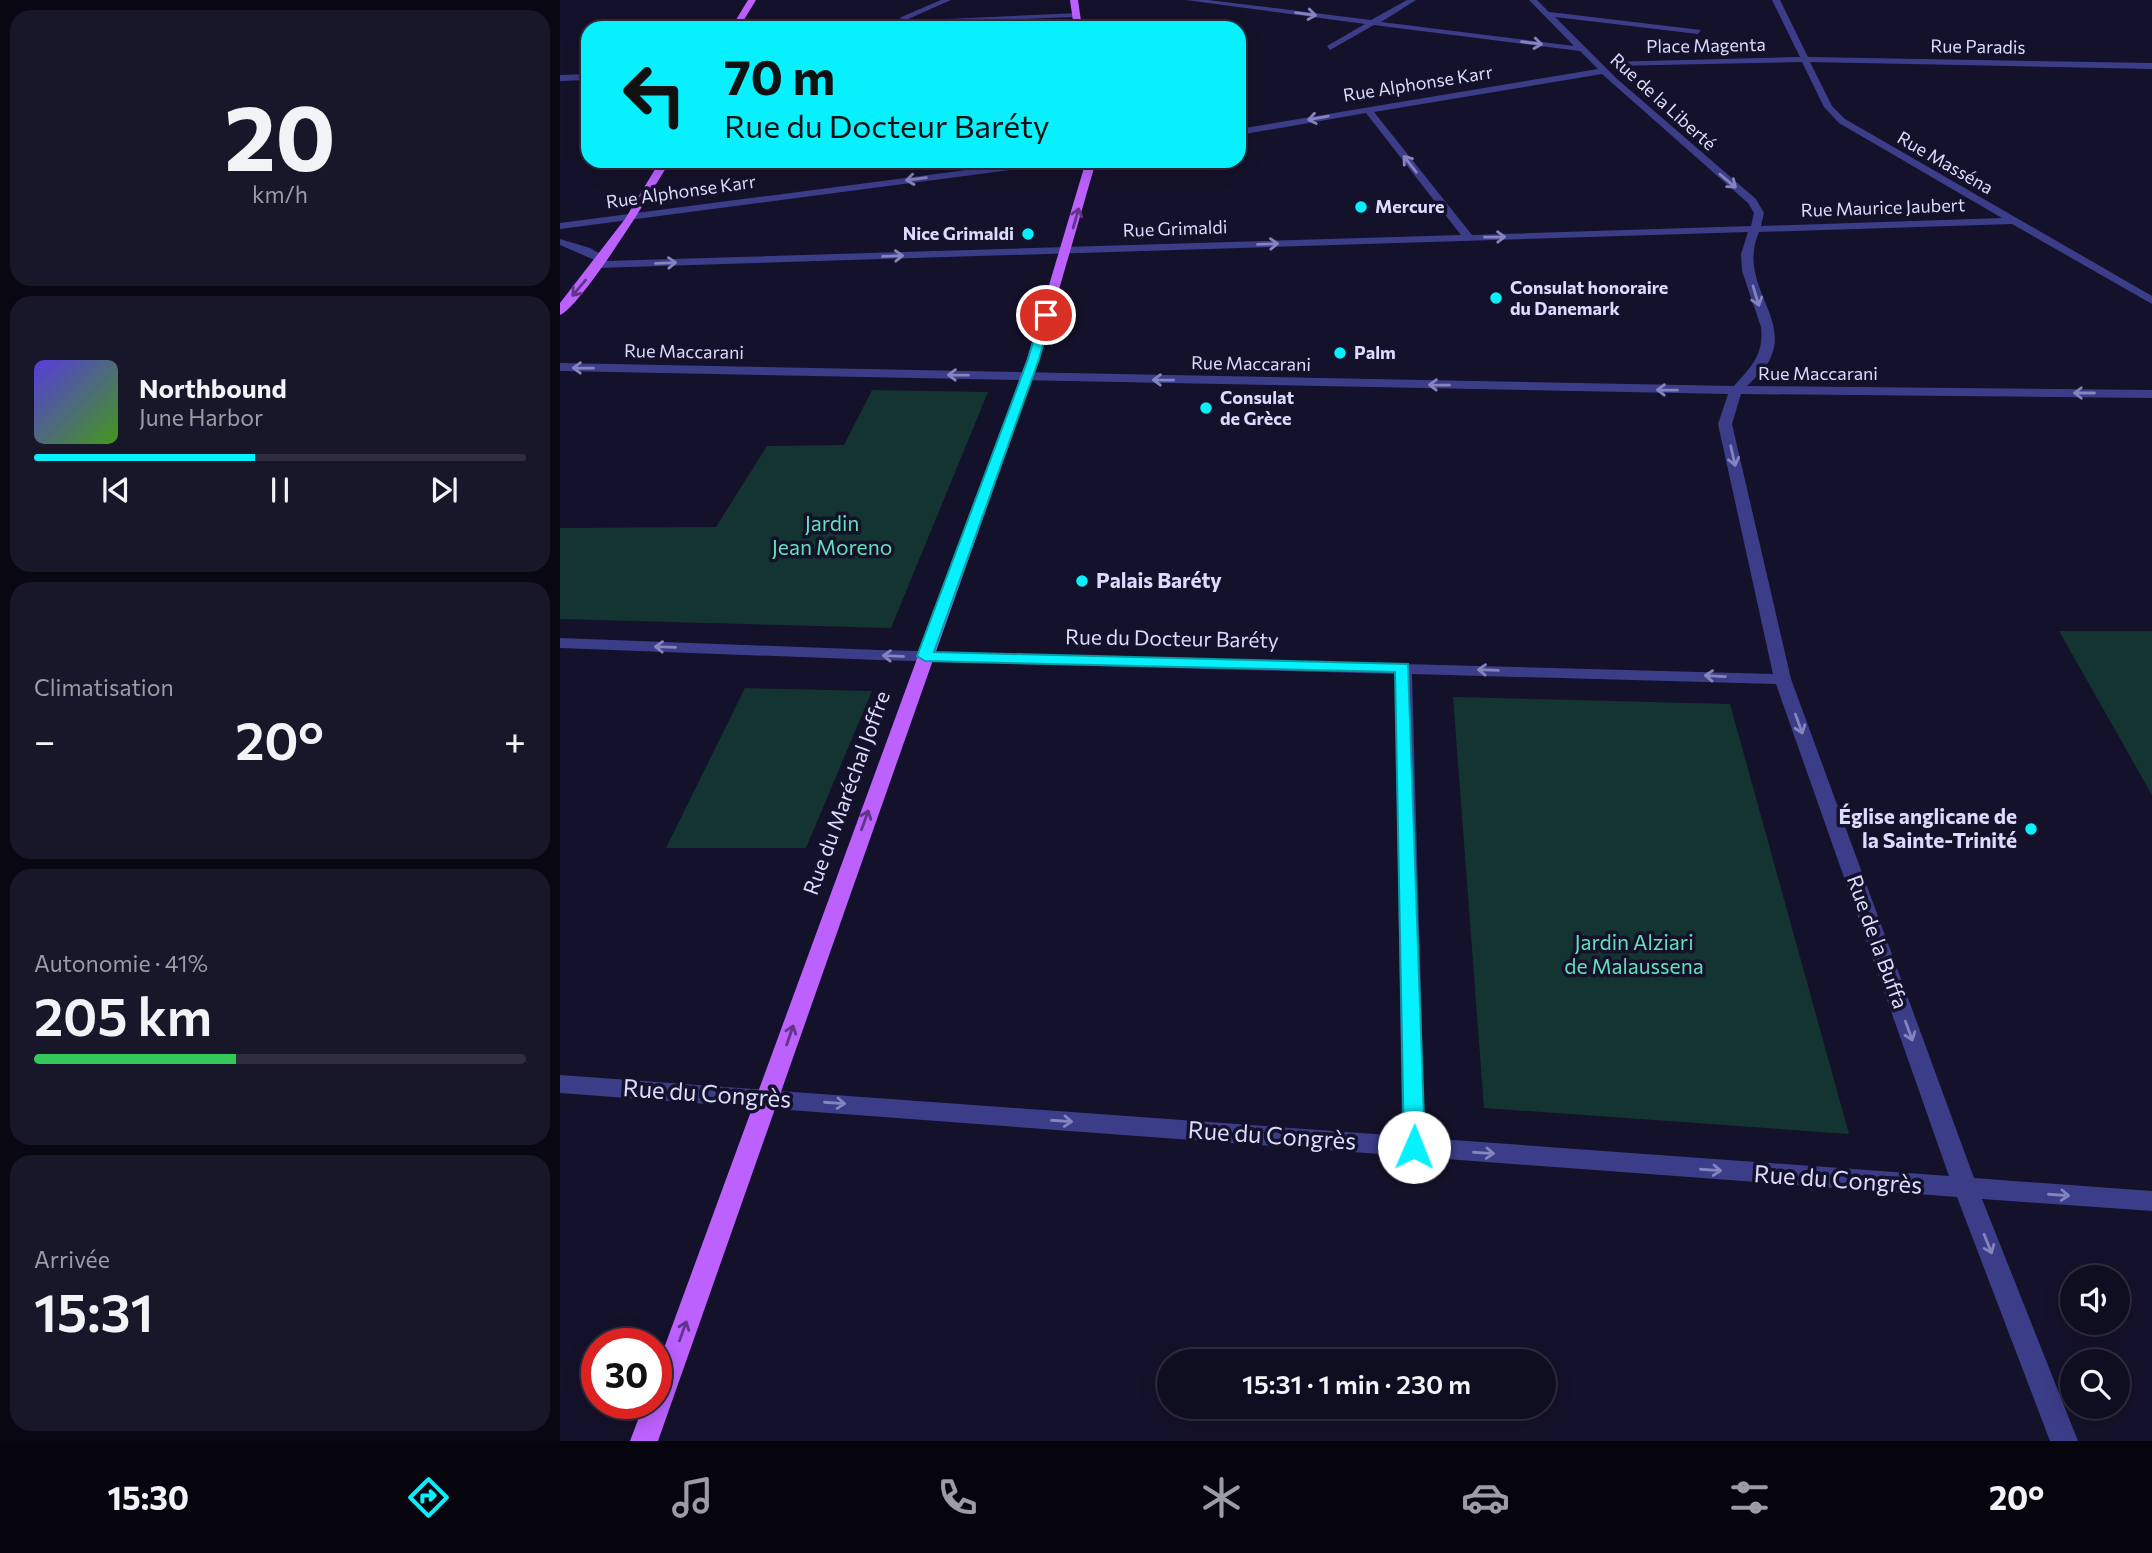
<!DOCTYPE html>
<html lang="fr">
<head>
<meta charset="utf-8">
<style>
	:root { --surface:#0f0d20; --page:#181629; --text:#f1f3f6; --muted:#9b9ca5; --line:#2f2d3e; --accent:#07f0fd }
	body { margin:0; font-family:Commissioner,sans-serif; background:var(--page); color:var(--text); height:100vh; display:flex; flex-direction:column; font-size:26px; white-space:nowrap }
	* { box-sizing:border-box; margin:0 }
	p { font-size:23px; color:var(--muted) }
	.icon { flex:none; width:38px; height:38px; fill:none; stroke:currentColor; stroke-width:2; stroke-linecap:round; stroke-linejoin:round }
	.map { position:relative; flex:1; overflow:hidden }
	.panel { display:flex; flex-direction:column; gap:10px; padding:10px; background:#080712; width:560px }
	.panel>* { flex:none }
	.hud { position:absolute; left:21px; top:21px; width:665px; height:147px; border-radius:21px; box-shadow:0 4px 18px #0003,0 0 0 2px var(--line); background:#07f0fd; color:#111; overflow:hidden }
	.fabs { position:absolute; left:1500px; top:1265px; display:grid; gap:14px }
	.fabs a { display:grid; place-items:center; width:70px; height:70px; border-radius:50%; background:var(--surface); box-shadow:0 4px 18px #0003,0 0 0 2px var(--line); font-size:35px }
	.speed { position:absolute; left:21px; top:1328px; display:flex; gap:14px; font-size:35px; font-weight:700; text-align:center }
	.speed>* { display:grid; place-content:center; width:91px; height:91px; border-radius:50%; background:var(--surface); box-shadow:0 4px 18px #0003,0 0 0 2px var(--line); line-height:1 }
	.speed .limit { border:10px solid #d22; background:#fff; color:#111 }
	.pin { position:absolute; display:grid; place-items:center; width:60px; height:60px; color:#fff; margin:-30px; border:4px solid #fff; border-radius:50%; box-shadow:0 2px 7px #0007 }
	.me { position:absolute; width:77px; margin:-38px; rotate:1deg; stroke-linejoin:round; filter:drop-shadow(0 0 5px #0008) }
	.turn { display:flex; align-items:center; gap:24px; height:147px; padding:0 28px; font-size:32px }
	.turn .icon { width:91px; height:91px; stroke-width:2.5 }
	.turn b { display:block; font-size:49px; line-height:60px }
	.big { font-size:52px; font-weight:600; line-height:1.1 }
	.panel .tile { flex:1; display:flex; flex-direction:column; justify-content:center; gap:10px; min-width:0; padding:0 24px; border-radius:21px; background:var(--page) }
	.panel .dial { align-items:center; gap:0 }
	.dial b { font-size:91px; line-height:1 }
	.song { display:flex; align-items:center; gap:21px }
	.cover { width:84px; height:84px; border-radius:10px; background:linear-gradient(135deg,hsl(250 70% 55%),hsl(100 70% 35%)) }
	.played { height:7px; border-radius:4px; background:linear-gradient(90deg,var(--accent) 45%,var(--line) 45%) }
	.keys { display:flex; justify-content:space-around; direction:ltr }
	.heat { display:flex; justify-content:space-between; align-items:center; font-size:38px; direction:ltr }
	.charge { height:10px; border-radius:5px; background:linear-gradient(90deg,#34c759 41%,var(--line) 0) }
	.trip { position:absolute; left:597px; top:1349px; width:399px; height:70px; border-radius:35px; background:var(--surface); box-shadow:0 4px 18px #0003,0 0 0 2px var(--line); font-weight:600; line-height:70px; text-align:center }
	.dock { display:flex; height:112px; justify-content:space-around; align-items:center; background:#06050d; color:var(--muted) }
	.dock .icon { width:49px; height:49px }
	.dock .current { color:var(--accent) }
	.dock b { font-size:32px; color:var(--text) }
	main { display:flex; flex:1; min-height:0 }
	.map>svg:first-child { display:block }
</style>
</head>
<body>
<main>
<section class="panel">
<div class="tile dial"><b>20</b><p>km/h</p></div>
<div class="tile">
<div class="song"><i class="cover"></i><div><b>Northbound</b><p>June Harbor</p></div></div>
<div class="played"></div>
<div class="keys"><svg class="icon" aria-label="previous" viewBox="0 0 24 24"><path d="M18 5L8 12l10 7zM5 5v14"/></svg><svg class="icon" aria-label="pause" viewBox="0 0 24 24"><path d="M8 5v14M16 5v14"/></svg><svg class="icon" aria-label="next" viewBox="0 0 24 24"><path d="M6 5l10 7-10 7zM19 5v14"/></svg></div>
</div>
<div class="tile"><p>Climatisation</p>
<div class="heat"><a>−</a><b class="big">20°</b><a>+</a></div>
</div>
<div class="tile"><p>Autonomie · 41%</p><b class="big">205 km</b><div class="charge"></div></div>
<div class="tile"><p>Arrivée</p><b class="big">15:31</b></div>
</section>
<div class="map">
<svg width="1592" height="1441" viewBox="0 0 1592 1441">
	<rect width="100%" height="100%" fill="#14112a"/>
	<!-- green -->
	<path fill="#143431" d="M312 390 428 392 331 628 0 619V528L156 527 207 446 284 445Z
		M1499 631H1592V795Z
		M185 688 312 691 246 848H106Z
		M893 697 1170 704 1289 1134 924 1108Z"/>
	<g fill="none" stroke-linecap="round" stroke-linejoin="round">
		<!-- minor -->
		<path fill="#3c3d88" fill-rule="evenodd" d="M381 0H391L346 20 339 18Z
			M626 0H648L811 20 847 0H856L821 22 1014 46 969 0H977L989 12 1141 30 1138 34 995 17 1056 78 1196 199 1204 213 1201 226 1442 218 1279 123 1264 107 1242 62 1050 66 1047 62 1240 57 1212 0H1220L1248 57 1592 63V69L1250 62 1272 106 1285 119 1592 296V304L1452 224 1199 232C1177 283 1229 315 1211 357 1206 369 1196 377 1187 386L1592 390V398L1181 394 1172 424 1231 679 1414 1178 1592 1191V1211L1422 1199 1518 1441H1490L1397 1197 0 1093V1075L842 1136 835 674 319 660 0 648V638L319 650 1213 674 1158 424 1168 394 0 371V363L1174 386C1191 367 1204 355 1201 327L1182 271 1181 254 1188 232 38 268 32 265 39 262 0 245V239L30 248 46 257V261L901 235 806 113 679 135V129L1038 69 1020 51 814 25 770 50 767 46 805 24ZM1042 74 1188 203 1194 213 1191 226 912 235 814 112ZM852 674 1216 684 1389 1176 865 1138Z
			M519 13 516 17 228 28 232 26Z
			M28 74V80L0 81V75Z
			M475 161H502L497 164 0 229V223Z"/>
		<!-- major -->
		<path fill="#bc61fe" fill-rule="evenodd" d="M188 0H196L179 28H171Z
			M510 0H518L522 28H514Z
			M100 161H110C95 187 22 306 0 315V303L65 219Z
			M526 161H536L479 359 98 1441H70L84 1404H96V1370L467 359Z"/>
	</g>
	<!-- one-way arrows -->
	<defs><path id="oneway-shaft" d="M-6 0H5M1.5-3L5.5 0L1.5 3" fill="none" stroke-width="1.6" stroke-linecap="round" stroke-linejoin="round" transform="scale(1.75)"/></defs>
	<g stroke="#8484be">
		<use href="#oneway-shaft" transform="translate(746 14) rotate(7)"/>
		<use href="#oneway-shaft" transform="translate(972 43) rotate(7)"/>
		<use href="#oneway-shaft" transform="translate(758 118) rotate(170)"/>
		<use href="#oneway-shaft" transform="translate(850 164) rotate(-128)"/>
		<use href="#oneway-shaft" transform="translate(356 179) rotate(173)"/>
		<use href="#oneway-shaft" transform="translate(1168 181) rotate(40)"/>
		<use href="#oneway-shaft" transform="translate(935 237) rotate(-1)"/>
		<use href="#oneway-shaft" transform="translate(708 244) rotate(-2)"/>
		<use href="#oneway-shaft" transform="translate(333 256) rotate(-2)"/>
		<use href="#oneway-shaft" transform="translate(106 263) rotate(-2)"/>
		<use href="#oneway-shaft" transform="translate(1196 296) rotate(73)"/>
		<use href="#oneway-shaft" transform="translate(23 368) rotate(-179)"/>
		<use href="#oneway-shaft" transform="translate(398 375) rotate(-179)"/>
		<use href="#oneway-shaft" transform="translate(603 380) rotate(-179)"/>
		<use href="#oneway-shaft" transform="translate(879 385) rotate(-179)"/>
		<use href="#oneway-shaft" transform="translate(1107 390) rotate(-179)"/>
		<use href="#oneway-shaft" transform="translate(1524 393) rotate(-180)"/>
		<use href="#oneway-shaft" transform="translate(1173 456) rotate(77)"/>
		<use href="#oneway-shaft" transform="translate(105 647) rotate(-178)"/>
		<use href="#oneway-shaft" transform="translate(333 656) rotate(-178)"/>
		<use href="#oneway-shaft" transform="translate(928 670) rotate(-178)"/>
		<use href="#oneway-shaft" transform="translate(1155 676) rotate(-177)"/>
		<use href="#oneway-shaft" transform="translate(1239 724) rotate(70)"/>
		<use href="#oneway-shaft" transform="translate(1349 1031) rotate(70)"/>
		<use href="#oneway-shaft" transform="translate(275 1103) rotate(4)"/>
		<use href="#oneway-shaft" transform="translate(502 1121) rotate(4)"/>
		<use href="#oneway-shaft" transform="translate(924 1153) rotate(4)"/>
		<use href="#oneway-shaft" transform="translate(1151 1170) rotate(4)"/>
		<use href="#oneway-shaft" transform="translate(1499 1195) rotate(4)"/>
		<use href="#oneway-shaft" transform="translate(1428 1244) rotate(68)"/>
	</g>
	<g stroke="#603589">
		<use href="#oneway-shaft" transform="translate(516 218) rotate(-74)"/>
		<use href="#oneway-shaft" transform="translate(19 288) rotate(130)"/>
		<use href="#oneway-shaft" transform="translate(305 820) rotate(-70)"/>
		<use href="#oneway-shaft" transform="translate(230 1035) rotate(-71)"/>
		<use href="#oneway-shaft" transform="translate(123 1331) rotate(-70)"/>
	</g>
	<!-- route -->
	<path fill="#07f0fd" stroke="#059ca4" stroke-width="2" d="M486 312 492 315 479 359 374 652 848 664 865 1147 862 1154 854 1156 847 1154 844 1147 835 672 365 661 357 656 468 359 481 315Z"/>
	<!-- markers -->
	<g fill="#07f0fd" stroke="#14112a" stroke-width="2.5">
		<circle cx="801" cy="207" r="7"/>
		<circle cx="468" cy="234" r="7"/>
		<circle cx="936" cy="298" r="7"/>
		<circle cx="780" cy="353" r="7"/>
		<circle cx="646" cy="408" r="7"/>
		<circle cx="522" cy="581" r="7"/>
		<circle cx="1471" cy="829" r="7"/>
	</g>
	<g text-anchor="middle" stroke-width="7" stroke-linejoin="round" paint-order="stroke">
		<!-- far-street labels -->
		<g font-size="18" fill="#dcdaff" stroke="#14112a">
			<text transform="translate(1146 46) rotate(-1)" y="6">Place Magenta</text>
			<text transform="translate(1418 47) rotate(1)" y="6">Rue Paradis</text>
			<text transform="translate(858 84) rotate(-9)" y="6">Rue Alphonse Karr</text>
			<text transform="translate(1103 102) rotate(42)" y="6">Rue de la Liberté</text>
			<text transform="translate(1385 163) rotate(30)" y="6">Rue Masséna</text>
			<text transform="translate(121 192) rotate(-8)" y="6">Rue Alphonse Karr</text>
			<text transform="translate(1323 208) rotate(-2)" y="6">Rue Maurice Jaubert</text>
			<text transform="translate(615 229) rotate(-2)" y="6">Rue Grimaldi</text>
			<text transform="translate(124 352) rotate(1)" y="6">Rue Maccarani</text>
			<text transform="translate(691 364) rotate(1)" y="6">Rue Maccarani</text>
			<text x="1258" y="380">Rue Maccarani</text>
		</g>
		<!-- far-poi labels -->
		<g font-size="18" font-weight="bold" fill="#dcdaff" stroke="#14112a" text-anchor="start">
			<text x="815" y="213">Mercure</text>
			<text x="454" y="240" text-anchor="end">Nice Grimaldi</text>
			<text x="950" y="294">Consulat honoraire<tspan x="950" dy="21">du Danemark</tspan></text>
			<text x="794" y="359">Palm</text>
			<text x="660" y="404">Consulat<tspan x="660" dy="21">de Grèce</tspan></text>
		</g>
		<!-- park labels -->
		<g font-size="21" fill="#64e0bb" stroke="#14112a">
			<text x="272" y="531">Jardin<tspan x="272" dy="24">Jean Moreno</tspan></text>
			<text x="1074" y="950">Jardin Alziari<tspan x="1074" dy="24">de Malaussena</tspan></text>
		</g>
		<!-- poi labels -->
		<g font-size="21" font-weight="bold" fill="#dcdaff" stroke="#14112a" text-anchor="start">
			<text x="536" y="588">Palais Baréty</text>
			<text x="1457" y="824" text-anchor="end">Église anglicane de<tspan x="1457" dy="24">la Sainte-Trinité</tspan></text>
		</g>
		<!-- street labels -->
		<g font-size="21" fill="#dcdaff" stroke="#14112a">
			<text transform="translate(612 639) rotate(1)" y="7">Rue du Docteur Baréty</text>
			<text transform="translate(287 793) rotate(-70)" y="7">Rue du Maréchal Joffre</text>
			<text transform="translate(1317 942) rotate(70)" y="7">Rue de la Buffa</text>
		</g>
		<!-- near-street labels -->
		<g font-size="24" fill="#dcdaff" stroke="#14112a">
			<text transform="translate(147 1094) rotate(4)" y="8">Rue du Congrès</text>
			<text transform="translate(712 1136) rotate(4)" y="8">Rue du Congrès</text>
			<text transform="translate(1278 1180) rotate(4)" y="8">Rue du Congrès</text>
		</g>
	</g>
</svg>
<div class="fabs">
<a><svg class="icon" aria-label="sound" viewBox="0 0 24 24"><path d="M4 9h4l5-4v14l-5-4H4zM17 9q2 3 0 6"/></svg></a>
<a><svg class="icon" aria-label="search" viewBox="0 0 24 24"><circle cx="10" cy="10" r="6"/><path d="M15 15l6 6"/></svg></a>
</div>
<div class="speed"><div class="limit">30</div></div>
<div class="pin" style="left:486px;top:315px;background:#d93025"><svg class="icon" aria-label="arrive" viewBox="0 0 24 24"><path d="M6 21V4h12l-3 4 3 4H6"/></svg></div>
<svg class="me" style="left:854px;top:1147px" viewBox="-20 -20 40 40"><circle r="19" fill="#fff"/><path d="M0-13L10 11 0 6-10 11z" fill="#07f0fd"/></svg>
<div class="trip">15:31 · 1 min · 230 m</div>
<div class="hud">
<div class="turn"><svg class="icon" aria-label="left" viewBox="0 0 24 24"><path d="M17 20v-9H6M10 6l-5 5 5 5"/></svg><div><b>70 m</b>Rue du Docteur Baréty</div></div>
</div>
</div>
</main>
<nav class="dock">
<b>15:30</b>
<svg class="icon current" aria-label="directions" viewBox="0 0 24 24"><path d="M12 3l9 9-9 9-9-9zM9 14v-3h6M13 9l2 2-2 2"/></svg>
<svg class="icon" aria-label="music" viewBox="0 0 24 24"><path d="M9 18V5l10-2v13"/><circle cx="6" cy="18" r="3"/><circle cx="16" cy="16" r="3"/></svg>
<svg class="icon" aria-label="phone" viewBox="0 0 24 24"><path d="M5 4h4l2 5-3 2q2 4 5 5l2-3 5 2v4C11 20 4 13 5 4z"/></svg>
<svg class="icon" aria-label="climate" viewBox="0 0 24 24"><path d="M12 3v18M4 7l16 10M4 17L20 7"/></svg>
<svg class="icon" aria-label="car" viewBox="0 0 24 24"><path d="M5 17H2v-5l4-1 3-4h7l3 4 3 1v5h-3M9 17h6M6 11h13"/><circle cx="7" cy="17" r="2"/><circle cx="17" cy="17" r="2"/></svg>
<svg class="icon" aria-label="filters" viewBox="0 0 24 24"><path d="M4 7h16M4 17h16"/><circle cx="9" cy="7" r="2"/><circle cx="15" cy="17" r="2"/></svg>
<b>20°</b>
</nav>
</body>
</html>
